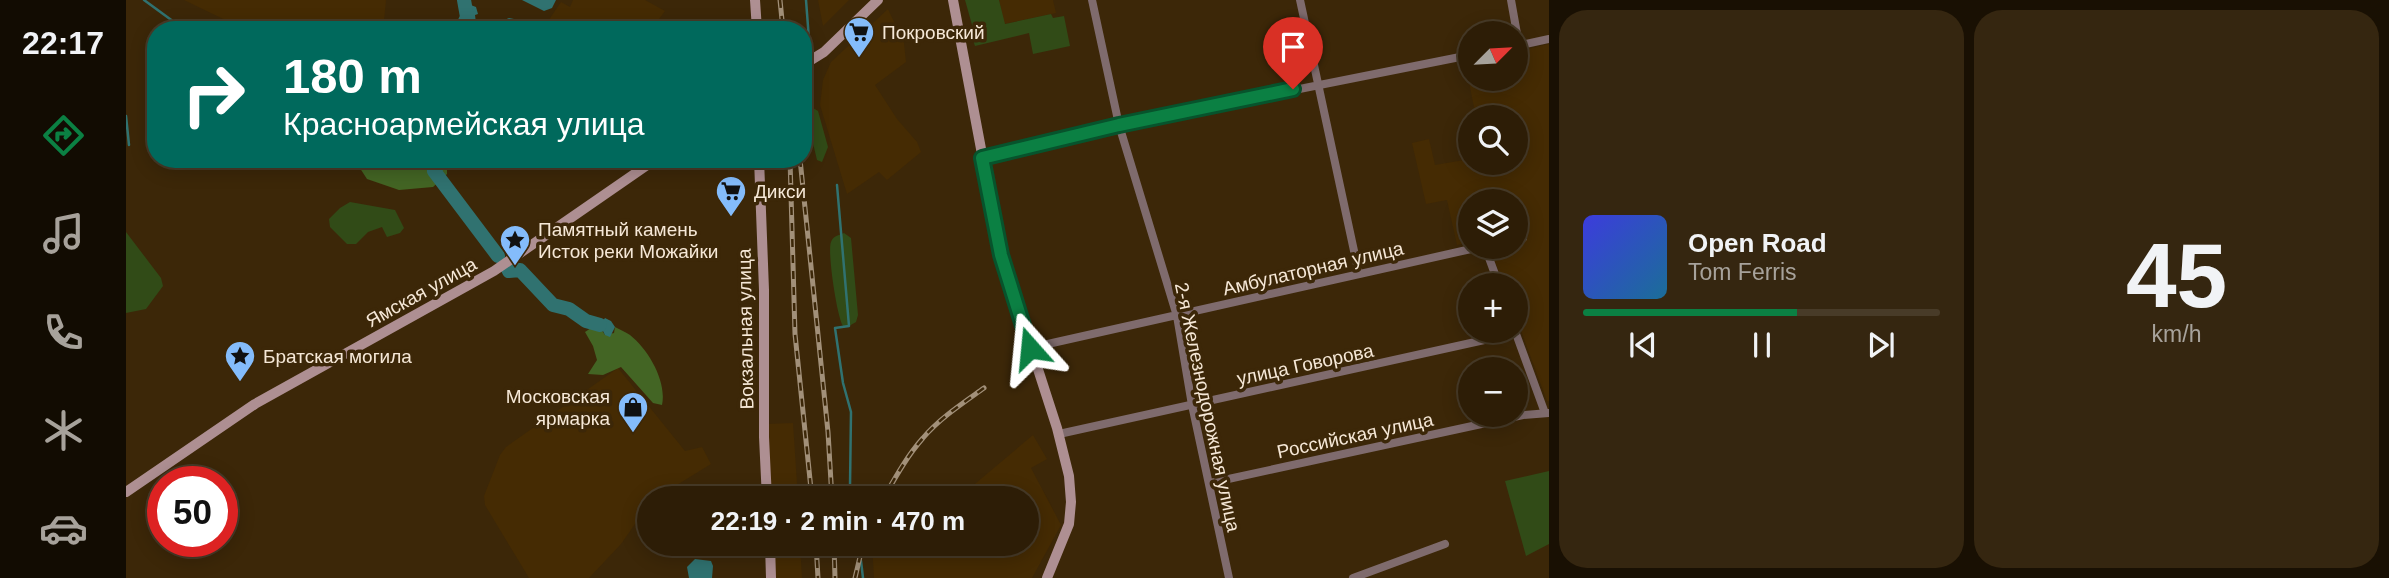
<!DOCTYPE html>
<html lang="en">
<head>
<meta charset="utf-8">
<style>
	:root { --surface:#2d1d06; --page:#352610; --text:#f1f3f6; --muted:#a7a29b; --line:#483b28; --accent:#0b8043 }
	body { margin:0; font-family:Arial,sans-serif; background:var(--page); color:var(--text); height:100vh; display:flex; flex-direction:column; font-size:26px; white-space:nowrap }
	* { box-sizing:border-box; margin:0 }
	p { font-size:23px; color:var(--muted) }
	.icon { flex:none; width:38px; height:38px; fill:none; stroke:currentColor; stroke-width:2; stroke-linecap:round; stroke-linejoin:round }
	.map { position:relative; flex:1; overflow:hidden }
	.panel { display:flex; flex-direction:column; gap:10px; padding:10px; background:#191003; width:840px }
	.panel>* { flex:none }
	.top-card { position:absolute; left:21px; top:21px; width:665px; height:147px; border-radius:28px; box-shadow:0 4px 18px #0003,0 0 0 2px var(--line); background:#00695c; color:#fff; overflow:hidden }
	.needle { width:46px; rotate:66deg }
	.controls { position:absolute; left:1332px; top:21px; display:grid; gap:14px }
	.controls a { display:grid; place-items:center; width:70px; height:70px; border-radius:50%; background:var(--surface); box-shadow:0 4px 18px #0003,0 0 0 2px var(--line); font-size:35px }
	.speed { position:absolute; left:21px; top:466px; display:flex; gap:14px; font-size:35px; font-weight:700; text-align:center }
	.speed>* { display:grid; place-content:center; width:91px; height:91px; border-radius:50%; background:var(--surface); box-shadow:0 4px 18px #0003,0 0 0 2px var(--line); line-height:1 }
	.speed .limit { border:10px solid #d22; background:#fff; color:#111 }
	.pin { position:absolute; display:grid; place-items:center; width:60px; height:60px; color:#fff; margin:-72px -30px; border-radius:50% 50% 50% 0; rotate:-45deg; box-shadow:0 0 7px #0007 }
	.pin .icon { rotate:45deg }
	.me { position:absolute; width:77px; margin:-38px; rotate:342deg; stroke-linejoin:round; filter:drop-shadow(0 0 5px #0008) }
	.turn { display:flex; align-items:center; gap:24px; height:147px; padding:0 21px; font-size:32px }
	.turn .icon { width:91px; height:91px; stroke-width:2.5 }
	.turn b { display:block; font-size:49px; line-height:60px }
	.panel .tile { flex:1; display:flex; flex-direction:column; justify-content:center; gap:10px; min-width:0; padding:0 24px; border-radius:28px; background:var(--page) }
	.panel .dial { align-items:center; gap:0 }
	.dial b { font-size:91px; line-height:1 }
	.song { display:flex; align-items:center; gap:21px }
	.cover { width:84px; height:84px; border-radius:10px; background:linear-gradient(135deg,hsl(240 70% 55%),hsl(200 70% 35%)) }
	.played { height:7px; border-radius:4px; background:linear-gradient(90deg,var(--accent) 60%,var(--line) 60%) }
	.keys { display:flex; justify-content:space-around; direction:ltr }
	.panel .tiles { flex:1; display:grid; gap:10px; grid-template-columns:repeat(2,1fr) }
	.trip { position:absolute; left:511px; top:486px; width:402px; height:70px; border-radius:35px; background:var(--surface); box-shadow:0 4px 18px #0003,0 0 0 2px var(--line); font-weight:600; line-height:70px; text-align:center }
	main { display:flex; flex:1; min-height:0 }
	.dock { display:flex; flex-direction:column; width:126px; justify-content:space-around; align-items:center; background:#120c02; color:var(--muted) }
	.dock .icon { width:49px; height:49px }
	.dock .on { color:var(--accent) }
	.dock b { font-size:32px; color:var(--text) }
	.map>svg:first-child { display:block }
</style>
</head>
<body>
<main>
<nav class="dock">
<b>22:17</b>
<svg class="icon on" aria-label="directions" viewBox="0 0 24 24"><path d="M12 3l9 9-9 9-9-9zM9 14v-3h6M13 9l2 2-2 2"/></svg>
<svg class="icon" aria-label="music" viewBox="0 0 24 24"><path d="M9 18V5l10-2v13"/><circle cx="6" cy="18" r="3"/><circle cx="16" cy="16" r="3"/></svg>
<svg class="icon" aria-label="phone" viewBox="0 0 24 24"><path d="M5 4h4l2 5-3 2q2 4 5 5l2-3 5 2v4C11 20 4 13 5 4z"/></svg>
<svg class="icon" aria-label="climate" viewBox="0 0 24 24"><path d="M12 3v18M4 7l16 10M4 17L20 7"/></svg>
<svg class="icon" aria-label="car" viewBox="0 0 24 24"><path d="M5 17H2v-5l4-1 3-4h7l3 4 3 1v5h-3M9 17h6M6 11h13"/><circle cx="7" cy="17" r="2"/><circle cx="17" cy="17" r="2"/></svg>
</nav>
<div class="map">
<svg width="1423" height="578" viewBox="0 0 1423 578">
	<rect width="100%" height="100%" fill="#3c2708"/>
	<!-- built -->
	<path fill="#452b03" d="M58 0H260L257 30H120Z
		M447 0H519L539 11 525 30H416L435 2 444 7Z
		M692 0H723L697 26Z
		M873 0H927L930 13 878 24Z
		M762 9 778 43 780 62 749 85 771 119 791 142 795 152 761 180 753 172 721 194 694 105 697 80 705 62Z
		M1423 44V401H1421L1390 317V285H1378L1366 254 1398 244 1395 232 1390 233V201H1344V242L1331 245 1321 200 1300 204 1286 143 1303 139 1309 165 1344 159V163H1390V117H1350L1339 62 1344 61V79H1390V52Z
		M492 368 559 451 576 447 585 464 528 499H523V504L495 544 463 578H403L359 505 358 496 374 455 380 447Z
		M667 423 672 499H646L641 424Z
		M907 435 921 459 905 468 935 525 906 578H748L746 544H901V499H831Z
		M648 544H674L676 578H650Z"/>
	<!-- green -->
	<path fill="#314b17" d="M839 0H873L879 24 925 14 927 18 938 16 944 46 907 54 903 33 849 46 847 40 850 39Z
		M687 108 692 111 702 147 696 162 691 160 680 114Z
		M224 202 269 210 278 228 274 233 261 237 256 227 242 232 230 244H221L204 227 203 219 214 208Z
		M0 232 35 278 37 286 20 309 0 313Z
		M718 233 725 238 732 315 730 322 723 326H717C711 317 701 251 705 242 707 236 713 235 718 233Z
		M1423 471V544L1400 556 1379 481Z"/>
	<!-- forest -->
	<path fill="#436524" d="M228 159H314L321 163V174L307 187 273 190 241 179Z
		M489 327C494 330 500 332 504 335 523 350 541 382 536 405L527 403 495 367 477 375 462 374 471 360 467 346 459 332 465 328 475 329 479 335 488 333Z"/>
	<!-- water -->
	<path fill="#307270" d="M396 0H430L426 8 418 11Z
		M342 4 350 7 352 14 349 15 350 23 338 27 335 26 334 11 338 5Z
		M383 18 398 21 408 27 407 30H372L376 21Z
		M479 318 485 321 489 327 484 337 479 335 474 325Z
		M569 559 585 561 587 566 586 578H563L561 567Z"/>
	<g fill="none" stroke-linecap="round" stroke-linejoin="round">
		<!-- stream -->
		<path stroke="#307270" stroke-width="2.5" d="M18 0 59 30
			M680 0 684 53
			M0 116 3 145
			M711 185 723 326 709 328 717 383 725 412 724 486 726 499
			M733 544 734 548
			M735 561 737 578"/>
		<!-- river -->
		<path stroke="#307270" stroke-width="14" d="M335 30 341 17 338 0
			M316 159 308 171 372 256
			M382 269 383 271 394 270 427 305 443 309 460 321 474 325"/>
		<!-- street -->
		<path stroke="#7f6b6d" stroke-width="8" d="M966 0 993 125 1051 316 1066 405 1103 578
			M1174 0 1233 274
			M1385 0 1393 45
			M1390 46 1423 39
			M856 157 993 125 1344 55
			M1390 239 1397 238
			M1359 247 1373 285
			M1389 331 1419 413
			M904 348 1354 247
			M933 434 1390 333
			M1084 483 1397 415 1423 413
			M1227 578 1319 544"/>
		<!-- secondary -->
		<path stroke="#ae8f92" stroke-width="10" d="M629 0 631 30
			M827 0 875 255 931 428 943 476 945 502 943 524 921 578
			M677 65 698 52 752 0
			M633 159 638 290V437L641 499
			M0 492 129 404 368 271 530 159
			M644 544 645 578"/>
		<!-- rail casing -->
		<g stroke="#a29079" stroke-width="5">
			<path id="rail" d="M654 0 657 30
				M664 159 669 334 686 499
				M674 159 702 432 706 499
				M757 499C769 478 781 456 797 438 814 418 837 403 858 388
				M690 544 692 578
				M708 544 709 578
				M729 578 737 544"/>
		</g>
		<!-- rail -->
		<use href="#rail" stroke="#3c2708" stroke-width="2.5" stroke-dasharray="8" stroke-linecap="butt"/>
	</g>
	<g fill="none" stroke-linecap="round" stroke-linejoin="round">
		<!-- route casing -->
		<g stroke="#07532c" stroke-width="18">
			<path id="route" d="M904 348 875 255 856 158 993 125 1167 89"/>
		</g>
		<!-- route -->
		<use href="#route" stroke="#0b8043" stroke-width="12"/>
	</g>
	<!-- icons -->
	<defs>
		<g id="supermarket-pin" transform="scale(1.575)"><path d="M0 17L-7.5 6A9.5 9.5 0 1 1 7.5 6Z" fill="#84bcfb" stroke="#3c2708"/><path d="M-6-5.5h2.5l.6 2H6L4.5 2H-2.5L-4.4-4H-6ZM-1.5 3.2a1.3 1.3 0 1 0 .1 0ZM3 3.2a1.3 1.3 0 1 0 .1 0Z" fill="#111"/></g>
		<g id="sight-pin" transform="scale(1.575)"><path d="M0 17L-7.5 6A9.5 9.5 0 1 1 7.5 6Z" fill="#84bcfb" stroke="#3c2708"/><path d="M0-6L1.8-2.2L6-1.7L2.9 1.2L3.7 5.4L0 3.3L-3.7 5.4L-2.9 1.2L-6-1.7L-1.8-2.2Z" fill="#111"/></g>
		<g id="shop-pin" transform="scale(1.575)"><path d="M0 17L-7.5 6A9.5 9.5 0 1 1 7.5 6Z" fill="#84bcfb" stroke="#3c2708"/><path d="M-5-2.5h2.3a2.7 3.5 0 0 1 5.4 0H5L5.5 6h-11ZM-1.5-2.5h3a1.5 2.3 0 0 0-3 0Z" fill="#111"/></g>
	</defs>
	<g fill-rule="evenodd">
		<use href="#supermarket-pin" x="733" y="32"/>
		<use href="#supermarket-pin" x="605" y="191"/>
		<use href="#sight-pin" x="389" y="240"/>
		<use href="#sight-pin" x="114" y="356"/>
		<use href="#shop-pin" x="507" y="407"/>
	</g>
	<g text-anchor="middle" stroke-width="7" stroke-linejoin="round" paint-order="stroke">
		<!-- poi labels -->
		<g font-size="19" fill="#f6e8d7" stroke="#3c2708" text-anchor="start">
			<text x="756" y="39">Покровский</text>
			<text x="628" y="198">Дикси</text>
			<text x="412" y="236">Памятный камень<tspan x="412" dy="22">Исток реки Можайки</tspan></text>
			<text x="137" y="363">Братская могила</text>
			<text x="484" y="403" text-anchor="end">Московская<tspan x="484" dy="22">ярмарка</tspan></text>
		</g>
		<!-- street labels -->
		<g font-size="19" fill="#f6e8d7" stroke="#3c2708">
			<text transform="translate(1187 268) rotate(-13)" y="7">Амбулаторная улица</text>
			<text transform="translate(295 292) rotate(-29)" y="7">Ямская улица</text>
			<text transform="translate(619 329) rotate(-91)" y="7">Вокзальная улица</text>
			<text transform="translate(1179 364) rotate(-12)" y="7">улица Говорова</text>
			<text transform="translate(1082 407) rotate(78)" y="7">2-я Железнодорожная улица</text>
			<text transform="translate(1229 435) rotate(-12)" y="7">Российская улица</text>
		</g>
	</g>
</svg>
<div class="controls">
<a><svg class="needle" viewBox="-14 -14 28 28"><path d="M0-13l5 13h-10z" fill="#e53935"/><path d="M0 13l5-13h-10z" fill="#a7a29b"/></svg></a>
<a><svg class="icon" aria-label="search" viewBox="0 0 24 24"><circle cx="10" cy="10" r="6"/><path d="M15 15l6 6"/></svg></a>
<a><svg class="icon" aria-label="layers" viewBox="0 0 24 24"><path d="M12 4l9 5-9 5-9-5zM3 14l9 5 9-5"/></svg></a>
<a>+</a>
<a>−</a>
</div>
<div class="speed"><div class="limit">50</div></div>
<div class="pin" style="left:1167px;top:89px;background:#d93025"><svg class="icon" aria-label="arrive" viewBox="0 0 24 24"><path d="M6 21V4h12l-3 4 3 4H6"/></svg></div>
<svg class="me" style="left:904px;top:348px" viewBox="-20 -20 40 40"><path d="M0-17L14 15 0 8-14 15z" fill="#0b8043" stroke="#fff" stroke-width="4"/></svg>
<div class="trip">22:19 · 2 min · 470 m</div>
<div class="top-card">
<div class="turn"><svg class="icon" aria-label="right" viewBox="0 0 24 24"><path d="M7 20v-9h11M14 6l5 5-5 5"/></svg><div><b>180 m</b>Красноармейская улица</div></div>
</div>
</div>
<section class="panel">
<div class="tiles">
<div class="tile">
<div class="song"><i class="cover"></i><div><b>Open Road</b><p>Tom Ferris</p></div></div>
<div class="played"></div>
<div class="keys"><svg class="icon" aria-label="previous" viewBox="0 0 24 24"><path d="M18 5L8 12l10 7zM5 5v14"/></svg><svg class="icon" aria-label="pause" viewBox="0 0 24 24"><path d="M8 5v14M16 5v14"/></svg><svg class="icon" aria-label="next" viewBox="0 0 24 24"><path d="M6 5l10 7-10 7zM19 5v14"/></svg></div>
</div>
<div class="tile dial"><b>45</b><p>km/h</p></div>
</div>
</section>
</main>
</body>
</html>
